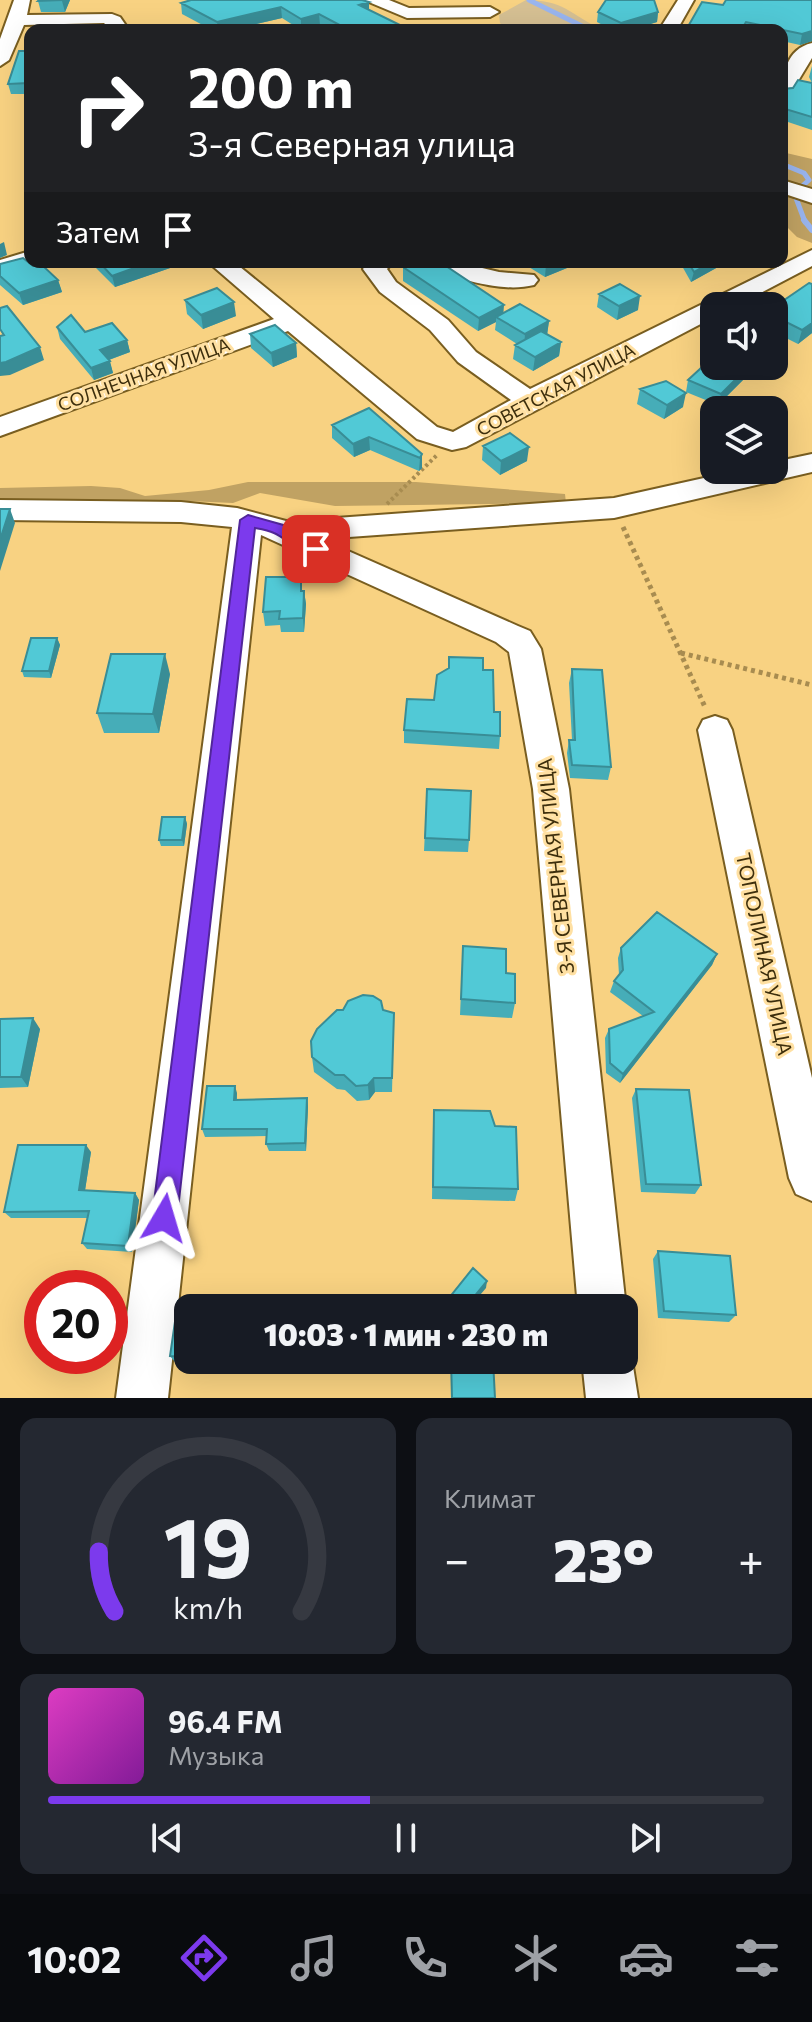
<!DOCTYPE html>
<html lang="ru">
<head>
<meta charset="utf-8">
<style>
	:root { --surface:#171b24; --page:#242831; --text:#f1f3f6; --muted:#9ea1a6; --line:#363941; --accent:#7c3aed }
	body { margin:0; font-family:Commissioner,sans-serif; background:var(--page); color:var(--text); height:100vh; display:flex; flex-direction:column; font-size:30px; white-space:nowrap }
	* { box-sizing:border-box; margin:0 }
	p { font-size:26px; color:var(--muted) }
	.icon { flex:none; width:44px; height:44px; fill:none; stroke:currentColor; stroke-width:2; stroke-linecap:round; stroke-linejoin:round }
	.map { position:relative; height:1398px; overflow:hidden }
	.sheet { display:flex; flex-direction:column; gap:20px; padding:20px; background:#0d0f14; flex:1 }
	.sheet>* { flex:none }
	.hud { position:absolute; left:24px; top:24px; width:764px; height:244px; border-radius:16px; box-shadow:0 8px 32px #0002; background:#202124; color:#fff; overflow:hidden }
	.controls { position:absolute; left:700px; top:292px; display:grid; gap:16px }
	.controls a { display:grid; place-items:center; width:88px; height:88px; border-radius:16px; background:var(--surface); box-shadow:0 8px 32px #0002; font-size:40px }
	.speed { position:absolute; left:24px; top:1270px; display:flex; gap:16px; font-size:40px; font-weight:700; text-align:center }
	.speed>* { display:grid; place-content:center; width:104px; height:104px; border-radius:50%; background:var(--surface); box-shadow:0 8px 32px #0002; line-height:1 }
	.speed .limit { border:12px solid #d22; background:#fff; color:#111 }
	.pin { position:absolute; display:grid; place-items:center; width:68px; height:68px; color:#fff; margin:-34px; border-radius:16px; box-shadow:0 4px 12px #0006 }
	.me { position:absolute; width:88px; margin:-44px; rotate:7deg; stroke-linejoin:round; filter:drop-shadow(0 0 6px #0008) }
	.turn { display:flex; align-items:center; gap:28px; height:168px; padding:0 32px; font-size:36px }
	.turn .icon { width:104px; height:104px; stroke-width:2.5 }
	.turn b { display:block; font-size:56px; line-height:68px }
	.then { display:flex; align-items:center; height:76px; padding:0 32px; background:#0003; gap:16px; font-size:30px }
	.big { font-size:60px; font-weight:800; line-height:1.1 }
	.sheet .widget { flex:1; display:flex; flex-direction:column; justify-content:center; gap:12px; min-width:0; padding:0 28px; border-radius:16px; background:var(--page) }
	.sheet .dial { align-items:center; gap:0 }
	.dial svg { height:208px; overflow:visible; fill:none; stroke:var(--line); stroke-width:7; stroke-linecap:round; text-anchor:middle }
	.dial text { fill:var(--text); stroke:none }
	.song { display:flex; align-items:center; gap:24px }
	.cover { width:96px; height:96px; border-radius:12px; background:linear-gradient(135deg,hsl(310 70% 55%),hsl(290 70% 35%)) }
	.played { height:8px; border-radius:4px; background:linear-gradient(90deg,var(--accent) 45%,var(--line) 45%) }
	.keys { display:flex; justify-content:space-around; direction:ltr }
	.heat { display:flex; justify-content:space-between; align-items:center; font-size:44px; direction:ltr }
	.sheet .tiles { flex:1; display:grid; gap:20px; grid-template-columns:1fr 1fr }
	.widget:last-child { grid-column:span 2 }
	.trip { position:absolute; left:174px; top:1294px; width:464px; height:80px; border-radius:16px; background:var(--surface); box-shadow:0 8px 32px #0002; font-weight:800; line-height:80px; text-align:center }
	.tabs { display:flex; height:128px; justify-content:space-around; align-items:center; background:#090b0e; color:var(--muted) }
	.tabs .icon { width:56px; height:56px }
	.tabs .on { color:var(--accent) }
	.tabs b { font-size:36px; color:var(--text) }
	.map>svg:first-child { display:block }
</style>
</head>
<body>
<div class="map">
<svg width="812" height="1398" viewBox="0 0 812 1398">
	<rect width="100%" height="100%" fill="#f8d282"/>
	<!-- green -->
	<path fill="#d6c093" d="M526 0C564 0 570 14 602 30H508L500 23 499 15Z"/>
	<!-- forest -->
	<path fill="#c0a263" d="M782 152 812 159V243L797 237 782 222Z
		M248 482H416L565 494 566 503 335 506 260 493 233 503 165 500 0 501V488L91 486 120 488 145 496 209 490Z"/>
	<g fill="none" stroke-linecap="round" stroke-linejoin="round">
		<!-- stream-far1 -->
		<path stroke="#99b5ef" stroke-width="5" d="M529 0 590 30
			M782 164 804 173 809 180 800 188
			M796 198 805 222"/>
		<!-- stream -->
		<path stroke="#99b5ef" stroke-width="6" d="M804 220 812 230"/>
		<!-- minor casing -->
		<g stroke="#795e20" stroke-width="4">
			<path id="minor" d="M14 0H30L27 15 112 14 120 17 129 30H111L104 23 24 25 9 60 0 66V39Z
				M364 0H389L409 8 490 7 499 12 490 17 407 18Z
				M678 0H694L677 30H659Z
				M812 43V58L789 96 782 98C782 75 786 49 812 43Z
				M782 180 812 189V203L782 193Z
				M812 250V266L736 306H714V317L466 447 452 450 417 439 288 331 0 436V417L274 319 208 262H234L437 427 453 432 511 400 458 362 430 330 380 292 363 269 368 262H393L387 269 396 282 448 320 476 352 530 389Z
				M30 251V262L38 263 0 275V260Z
				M416 262H457L499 272 534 275 538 280 534 285C499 294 455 276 420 267Z
				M812 454V472L614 518 321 539 518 626 530 631 541 649 569 789 626 1308 624 1314V1308H578L533 789 509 652 496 642 261 535 168 1398H116L232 527 181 522 0 520V500L181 502 237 508 286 521 322 519 614 498 740 470H774V462Z
				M715 716 727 720 732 730 812 1078V1201L796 1194 789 1178 698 730 703 720Z
				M624 1342 632 1360 638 1398H586L582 1360H624Z"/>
		</g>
		<!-- path-far1 -->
		<path stroke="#a88c50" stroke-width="4" stroke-dasharray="3 3" stroke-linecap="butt" d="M387 504 437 455"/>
		<!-- path -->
		<path stroke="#a88c50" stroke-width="5" stroke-dasharray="4 4" stroke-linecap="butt" d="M623 527 705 707
			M681 653 812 685"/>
		<!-- minor -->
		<use href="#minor" fill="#fff" fill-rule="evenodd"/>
	</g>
	<!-- wall -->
	<path fill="#46adb8" d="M70 0 65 12H41L38 1Z
		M812 0V41L800 45 782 41V30H686Z
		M181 3 369 10 410 30H329L320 25 301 30 282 18 231 30H212L182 14Z
		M598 12H658L657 22 631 30H612L597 22Z
		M30 51V94H11L8 84Z
		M812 66V83L809 77Z
		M782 76 783 89 812 83V130L782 120Z
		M90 262H172L173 267 115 287Z
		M524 262H568L567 268 545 277 524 264Z
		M683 262H727L691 282 682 266Z
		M0 264 33 266 58 280 62 292 23 305 0 285Z
		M403 267 503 313 549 321 547 335 561 342 559 356 533 371 513 359 515 345 517 344 495 330 496 322 478 331 403 281Z
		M812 284V333L798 344 774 332V307Z
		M599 294 638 310 617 320 597 307Z
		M185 300 236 316 203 329 187 314Z
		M57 327 127 340 130 352 109 360 113 373 94 380 60 339Z
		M250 334 296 343 297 357 273 367 251 348Z
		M714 366H755L754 369 718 405 686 392 688 380Z
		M640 389 683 407 664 419 637 404Z
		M332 425 422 454V468L419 471 370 450 354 457 332 438Z
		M483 446 527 461 500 475 482 460Z
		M303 591H304L306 604 304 632H281L280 625 265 626 263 612Z
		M57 638 60 645 51 678 24 677 22 671Z
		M572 669 611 767 608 780 570 778 567 753 569 740H572L569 683Z
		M483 670 500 736 499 749 404 743V730L434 700Z
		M170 674 159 733H104L97 713Z
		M427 789 469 840 468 852 424 851Z
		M185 817 187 824 184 846H161L159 840Z
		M463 946 506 973 515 1003 512 1018 460 1015Z
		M621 948 717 954 712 965 620 1083 606 1073 605 1038 609 1029 643 1016 610 992 614 981 619 975 618 958Z
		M383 1010 394 1013 392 1092H375L369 1100 357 1101 345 1090 337 1089 314 1072 312 1057Z
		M0 1019 40 1029 28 1087 0 1088Z
		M636 1089 701 1185 695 1194 641 1192 632 1098Z
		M237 1093V1100L307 1098 308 1106 306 1151H269L266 1144 267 1136 205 1137 202 1129Z
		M433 1124 495 1126 518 1189 515 1201 432 1199Z
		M91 1152 85 1190 135 1193 139 1200 132 1252 87 1249 82 1243 87 1218H11L4 1212Z
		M658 1251 736 1315 729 1322 658 1318 653 1259Z
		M188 1308V1360H222V1365L175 1362 170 1356Z"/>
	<!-- shaded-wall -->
	<path fill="#398d96" d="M63 0H70L65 12 62 1Z
		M369 2V13L359 5Z
		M281 7 282 18 231 30H218L217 22Z
		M658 12 657 22 631 30H620L621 23Z
		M319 14 320 25 301 30V19Z
		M812 31V41L800 45 802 34Z
		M4 242 7 255 0 258V244Z
		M151 262H172L173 267 115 287 112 276Z
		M550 262H568L567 268 545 277 546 264Z
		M711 262H727L691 282 694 272Z
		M58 280 62 292 23 305 19 293Z
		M640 296 638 310 617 320 619 306Z
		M234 302 236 316 203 329 201 315Z
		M504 305 503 319 496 317V322L478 331 479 318Z
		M549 321 547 335 524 348 525 334Z
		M812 323V333L798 344 802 330Z
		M127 340 130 352 103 362 100 350Z
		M561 342 559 356 533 371 535 357Z
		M296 343 297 357 273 367 271 353Z
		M40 347 44 360 10 375 0 376V363Z
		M110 361 113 373 94 380 91 368Z
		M749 366H755L754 369 718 405 721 394Z
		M686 393 683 407 664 419 667 405Z
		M369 437 370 450 354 457 353 444Z
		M529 447 527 461 500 475 501 461Z
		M422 454V468L419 471 420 458Z
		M10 509 15 523 0 571V540Z
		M304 591 306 604 304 632 303 618Z
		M57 638 60 645 51 678 49 671Z
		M165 654 170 674 159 733 153 714Z
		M185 817 187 824 184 846 182 840Z
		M717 954 712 965 620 1083 623 1074Z
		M33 1018 40 1029 28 1087 21 1077Z
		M374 1078 375 1092 369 1100 368 1085Z
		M235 1086 237 1093 236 1107 234 1100Z
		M307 1098 308 1106 306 1151 305 1143Z
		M86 1145 91 1152 84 1197 79 1190Z
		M135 1193 139 1200 132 1252 128 1246Z
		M487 1281 486 1288 469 1308H465Z"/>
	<!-- building -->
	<path fill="#51c9d6" stroke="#398d96" stroke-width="2" d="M39 0H63L38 1Z
		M191 0H362L369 2 359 5 410 30H349L319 14 301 19 281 7 217 22 181 3Z
		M606 0H654L658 12 621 23 598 12Z
		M726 0H812V31L802 34 746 22 741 30H686L702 2 723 5Z
		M19 51H30V80L29 83 8 84Z
		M782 76 783 89 793 88 798 80 812 83V117L782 108Z
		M23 258 33 266 41 264 58 280 19 293 0 276V264Z
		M99 262H151L112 276Z
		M416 262H440L504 305 479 318 403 267Z
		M688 262H711L694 272Z
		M809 283 812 284V323L802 330 774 316V307Z
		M620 284 640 296 619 306 599 294Z
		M217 288 234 302 201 315 185 300Z
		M520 304 549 321 525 334 496 317Z
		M7 306 40 347 6 362 0 363V336L4 335 0 329V308Z
		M71 315 85 332 112 323 127 340 100 350 110 361 91 368 57 327Z
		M275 325 296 343 271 353 250 334Z
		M541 331 561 342 535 357 515 345Z
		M714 356V366H749L721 394 688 380Z
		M666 381 686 393 667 405 640 389Z
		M369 408 422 454 420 458 369 437 353 444 332 425Z
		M510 433 529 447 501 461 483 446Z
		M0 509H10L0 540Z
		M266 577H301V591H304L303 618 279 619 280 611 263 612Z
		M31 638H57L49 671H22Z
		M111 654H165L153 714 97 713Z
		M449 657 483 658V670H493L494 712H500V736L404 730 407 699 434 700 437 675 449 668Z
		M572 669 602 670 611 767 572 765 569 740H575Z
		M427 789 471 791 469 840 425 838Z
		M162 817H185L182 840H159Z
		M657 912 717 954 623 1074 610 1063 609 1029 654 1012 614 981 623 970 621 948Z
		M463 946 506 949V973L515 974V1003L461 999Z
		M363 995 373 996 381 1001 383 1010 394 1013 392 1078H374L368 1085 356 1086 344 1075H335L312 1057 311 1041 317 1029 337 1010H343L348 1001Z
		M33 1018 21 1077H0V1019Z
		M207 1086H235L234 1100 307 1098 305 1143 266 1144 267 1129H202Z
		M636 1089 689 1090 701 1185 646 1184Z
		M434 1110 490 1111 495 1126 516 1127 518 1189 433 1187Z
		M18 1145H86L79 1190 135 1193 128 1246 82 1243 89 1211 4 1212Z
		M658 1251 730 1256 736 1315 664 1311Z
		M473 1268 487 1281 465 1308H441Z
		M178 1301 225 1304V1308H188V1357L170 1356Z
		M451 1360H493L495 1398H452Z"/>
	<!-- route -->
	<path fill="#7c3aed" stroke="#51269a" stroke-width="2" d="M248 515 287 526 324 549 322 553C304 557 289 540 274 533 268 530 261 529 255 528L177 1218 173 1227 164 1230 155 1227 152 1218 240 520Z"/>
	<g text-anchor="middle" stroke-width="6" stroke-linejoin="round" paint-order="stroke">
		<!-- far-street labels -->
		<g font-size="18" fill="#3d2e0c" stroke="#ffe0a2">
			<text transform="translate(144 375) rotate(-20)" y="6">СОЛНЕЧНАЯ УЛИЦА</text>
			<text transform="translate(556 390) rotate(-28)" y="6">СОВЕТСКАЯ УЛИЦА</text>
		</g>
		<!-- street labels -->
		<g font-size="20" fill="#3d2e0c" stroke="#ffe0a2">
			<text transform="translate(556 866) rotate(-96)" y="7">3-Я СЕВЕРНАЯ УЛИЦА</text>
			<text transform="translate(764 954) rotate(78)" y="7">ТОПОЛИНАЯ УЛИЦА</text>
		</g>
	</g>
</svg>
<div class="controls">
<a><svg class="icon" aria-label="sound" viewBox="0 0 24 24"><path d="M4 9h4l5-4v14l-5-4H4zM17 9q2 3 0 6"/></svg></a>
<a><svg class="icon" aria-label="layers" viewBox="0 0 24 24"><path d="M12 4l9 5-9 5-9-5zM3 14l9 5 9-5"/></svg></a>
</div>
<div class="speed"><div class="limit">20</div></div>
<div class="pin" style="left:316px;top:549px;background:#d93025"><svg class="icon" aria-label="arrive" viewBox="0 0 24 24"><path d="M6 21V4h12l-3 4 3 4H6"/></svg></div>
<svg class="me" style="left:164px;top:1218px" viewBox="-20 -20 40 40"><path d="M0-17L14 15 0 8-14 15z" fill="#7c3aed" stroke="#fff" stroke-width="4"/></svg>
<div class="trip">10:03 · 1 мин · 230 m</div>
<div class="hud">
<div class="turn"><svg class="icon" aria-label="right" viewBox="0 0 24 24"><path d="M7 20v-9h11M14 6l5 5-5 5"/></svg><div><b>200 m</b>3-я Северная улица</div></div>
<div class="then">Затем<svg class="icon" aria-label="arrive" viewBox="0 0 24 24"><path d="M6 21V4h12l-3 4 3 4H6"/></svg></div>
</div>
</div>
<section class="sheet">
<div class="tiles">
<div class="widget dial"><svg viewBox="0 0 100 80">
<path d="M14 69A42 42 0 1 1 86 69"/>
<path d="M14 69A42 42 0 0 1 8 46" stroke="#7c3aed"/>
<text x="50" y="56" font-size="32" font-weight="700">19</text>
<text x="50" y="72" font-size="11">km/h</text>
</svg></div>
<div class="widget"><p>Климат</p>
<div class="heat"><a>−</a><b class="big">23°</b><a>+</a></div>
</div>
<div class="widget">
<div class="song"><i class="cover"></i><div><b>96.4 FM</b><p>Музыка</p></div></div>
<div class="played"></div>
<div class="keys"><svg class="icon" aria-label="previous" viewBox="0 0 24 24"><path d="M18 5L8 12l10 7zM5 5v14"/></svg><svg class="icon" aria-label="pause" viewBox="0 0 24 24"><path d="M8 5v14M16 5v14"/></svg><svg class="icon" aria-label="next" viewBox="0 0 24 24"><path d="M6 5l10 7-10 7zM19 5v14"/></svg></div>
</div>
</div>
</section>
<nav class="tabs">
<b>10:02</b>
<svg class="icon on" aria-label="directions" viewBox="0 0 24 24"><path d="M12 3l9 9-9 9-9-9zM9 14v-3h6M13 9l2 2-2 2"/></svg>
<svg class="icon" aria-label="music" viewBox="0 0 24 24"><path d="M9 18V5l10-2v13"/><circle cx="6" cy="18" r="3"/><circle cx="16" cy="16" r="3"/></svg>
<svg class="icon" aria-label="phone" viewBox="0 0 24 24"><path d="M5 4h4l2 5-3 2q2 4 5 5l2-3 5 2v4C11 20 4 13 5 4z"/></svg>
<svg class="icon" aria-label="climate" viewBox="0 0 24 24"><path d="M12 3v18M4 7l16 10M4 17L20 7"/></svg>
<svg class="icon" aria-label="car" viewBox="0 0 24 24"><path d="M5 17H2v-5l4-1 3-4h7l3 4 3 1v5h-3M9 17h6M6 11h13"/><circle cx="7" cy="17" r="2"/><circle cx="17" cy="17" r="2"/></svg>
<svg class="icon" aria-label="filters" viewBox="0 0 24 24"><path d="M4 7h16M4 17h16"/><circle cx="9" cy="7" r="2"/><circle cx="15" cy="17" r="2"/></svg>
</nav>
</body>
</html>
